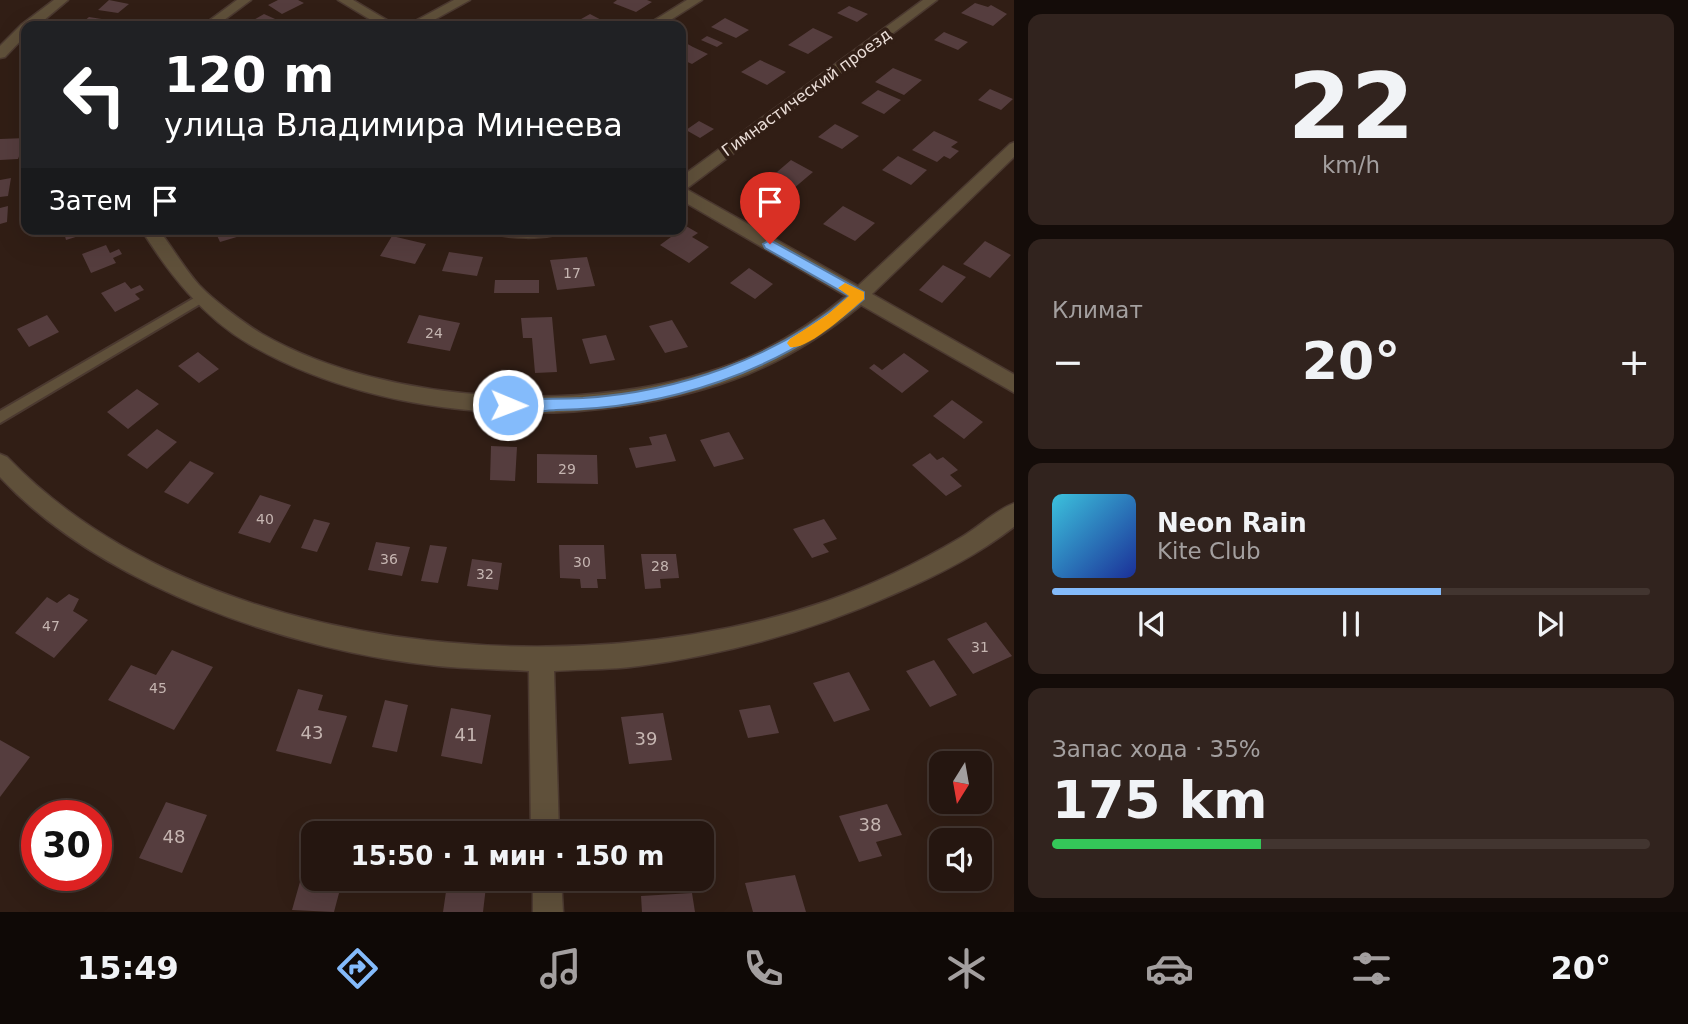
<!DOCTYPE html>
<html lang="ru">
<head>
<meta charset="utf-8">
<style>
	:root { --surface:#251610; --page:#31231e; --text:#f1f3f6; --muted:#a39f9f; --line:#423530; --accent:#84bbfb }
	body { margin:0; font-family:"DejaVu Sans",sans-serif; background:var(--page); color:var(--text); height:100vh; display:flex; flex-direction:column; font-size:26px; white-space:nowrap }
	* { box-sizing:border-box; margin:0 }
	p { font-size:23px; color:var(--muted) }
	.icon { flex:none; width:38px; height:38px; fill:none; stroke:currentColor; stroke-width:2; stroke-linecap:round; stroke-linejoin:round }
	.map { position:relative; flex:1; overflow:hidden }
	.sheet { display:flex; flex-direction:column; gap:14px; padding:14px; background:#140c09; width:674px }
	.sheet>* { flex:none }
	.top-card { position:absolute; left:21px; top:21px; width:665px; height:214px; border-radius:14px; box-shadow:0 7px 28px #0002,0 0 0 2px var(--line); background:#202124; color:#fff; overflow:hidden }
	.needle { width:46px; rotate:191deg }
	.buttons { position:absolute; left:929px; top:751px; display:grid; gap:14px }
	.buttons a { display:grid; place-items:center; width:63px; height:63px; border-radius:14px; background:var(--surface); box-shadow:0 7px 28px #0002,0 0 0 2px var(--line); font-size:35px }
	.speed { position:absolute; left:21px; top:800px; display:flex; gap:14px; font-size:35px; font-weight:700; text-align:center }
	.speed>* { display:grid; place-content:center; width:91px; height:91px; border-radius:50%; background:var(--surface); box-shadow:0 7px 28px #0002,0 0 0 2px var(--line); line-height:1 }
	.speed .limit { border:10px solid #d22; background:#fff; color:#111 }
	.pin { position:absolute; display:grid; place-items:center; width:60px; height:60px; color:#fff; margin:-72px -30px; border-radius:50% 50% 50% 0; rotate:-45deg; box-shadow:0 0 7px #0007 }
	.pin .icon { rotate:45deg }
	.me { position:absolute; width:77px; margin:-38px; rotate:91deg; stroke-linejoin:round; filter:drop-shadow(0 0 5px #0008) }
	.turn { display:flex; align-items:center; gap:24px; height:147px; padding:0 28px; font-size:32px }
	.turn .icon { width:91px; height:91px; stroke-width:2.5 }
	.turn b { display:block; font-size:49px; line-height:60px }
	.then { display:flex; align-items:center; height:66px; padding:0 28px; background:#0003; gap:14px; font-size:26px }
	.big { font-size:52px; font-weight:600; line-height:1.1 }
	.sheet .widget { flex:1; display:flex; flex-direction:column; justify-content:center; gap:10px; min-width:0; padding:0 24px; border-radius:14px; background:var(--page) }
	.sheet .dial { align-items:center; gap:0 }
	.dial b { font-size:91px; line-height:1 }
	.song { display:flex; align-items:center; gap:21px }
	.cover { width:84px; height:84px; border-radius:10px; background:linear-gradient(135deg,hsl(190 70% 55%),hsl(230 70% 35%)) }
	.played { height:7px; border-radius:4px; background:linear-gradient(90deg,var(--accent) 65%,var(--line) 65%) }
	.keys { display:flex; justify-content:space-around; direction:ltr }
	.heat { display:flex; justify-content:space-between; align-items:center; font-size:38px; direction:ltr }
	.charge { height:10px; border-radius:5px; background:linear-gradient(90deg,#34c759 35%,var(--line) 0) }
	.trip { position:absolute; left:301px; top:821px; width:413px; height:70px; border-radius:14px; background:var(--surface); box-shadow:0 7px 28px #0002,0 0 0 2px var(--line); font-weight:600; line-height:70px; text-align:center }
	.tabs { display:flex; height:112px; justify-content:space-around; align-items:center; background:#0f0906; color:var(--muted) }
	.tabs .icon { width:49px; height:49px }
	.tabs .selected { color:var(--accent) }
	.tabs b { font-size:32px; color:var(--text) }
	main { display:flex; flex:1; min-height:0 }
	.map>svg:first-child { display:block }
</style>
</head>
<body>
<main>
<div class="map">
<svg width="1015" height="912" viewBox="0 0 1015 912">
	<rect width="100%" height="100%" fill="#311e15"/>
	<!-- building -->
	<path fill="#553d3e" d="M109 0 129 4 118 13 98 10Z
		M278 0H298L304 3 282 14 268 5Z
		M617 0H647L652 2 636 12 613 3Z
		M975 3 988 7 991 5 1007 14 993 26 961 13Z
		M849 6 868 14 857 22 837 13Z
		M264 14 284 23 278 26H265L252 21Z
		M590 14 609 24 580 26 574 23Z
		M89 17 108 20 101 26H78Z
		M725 18 749 30 736 38 711 27Z
		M813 28 833 37 808 54 788 45Z
		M944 32 968 42 958 50 934 40Z
		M707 36 723 43 717 47 701 40Z
		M684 42 693 47 708 54 692 64 681 59V44Z
		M760 60 786 72 767 85 741 72Z
		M893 68 922 80 904 95 875 82Z
		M990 89 1013 99 1001 110 978 100Z
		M878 90 901 100 884 114 861 103Z
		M699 121 714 129 700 138 686 130Z
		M835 124 859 136 842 149 818 137Z
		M934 131 958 142 951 147 959 151 950 159 944 156 937 162 912 150Z
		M26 138 18 159 0 160V139Z
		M898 156 927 170 911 185 882 170Z
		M791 160 813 172 793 189 770 178Z
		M11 178 8 196 0 197V180Z
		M8 206 7 222 0 224V208Z
		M843 206 875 223 855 241 823 224Z
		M686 226 698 233 692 237 709 247 689 263 660 245Z
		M63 229H98V230L66 240Z
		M214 229H259L260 230 220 242Z
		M392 236 426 244 415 264 380 256Z
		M985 241 1011 255 990 278 963 264Z
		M106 245 110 253 119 249 122 254 113 258 116 263 91 273 82 254Z
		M449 252 483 257 477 276 442 271Z
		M587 257 595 286 557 290 550 260Z
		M943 265 966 277 942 303 919 290Z
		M749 268 773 284 755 299 730 283Z
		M495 280H539V293H494Z
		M125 282 131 289 140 285 144 290 135 294 140 299 115 312 101 293Z
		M47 315 59 332 29 347 17 329Z
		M419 315 460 323 450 351 407 343Z
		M552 317 557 372 535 373 532 338H523L521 318Z
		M672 320 688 347 665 353 649 326Z
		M606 335 615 360 590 364 582 339Z
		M198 352 219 369 199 383 178 366Z
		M904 353 929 371 902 393 869 368 874 364 882 370Z
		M137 389 159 404 128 429 107 412Z
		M952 400 983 422 964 439 933 416Z
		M157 429 177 442 147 469 127 455Z
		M729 432 744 459 714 467 700 440Z
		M666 434 676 461 636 468 629 448 652 445 649 437Z
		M491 446 517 447 515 481 490 480Z
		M930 453 937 460 943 457 958 470 950 475 962 486 946 496 912 465Z
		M537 454 597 455 598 484 537 483Z
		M190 461 214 473 188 504 164 492Z
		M260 495 291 505 270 543 238 533Z
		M314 519 330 523 317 552 301 548Z
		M824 519 837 539 823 544 829 552 812 558 793 529Z
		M376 542 410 547 402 576 368 570Z
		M430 545 447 547 438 583 421 581Z
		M559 545H604L606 579H597L598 588H581L580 579 560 578Z
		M641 554H676L679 578 660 579 661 588 645 589Z
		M472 559 502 563 498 590 467 586Z
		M69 594 79 599 73 611 88 620 54 658 15 633 47 597 57 603Z
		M986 622 1012 656 973 674 947 639Z
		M172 650 213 667 174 730 108 700 131 665 156 675Z
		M934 660 957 695 930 707 906 671Z
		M849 672 870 710 834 722 813 683Z
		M298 689 323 695 318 710 347 716 331 764 276 751Z
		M385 700 408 705 397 752 372 747Z
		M770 705 779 733 748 738 739 710Z
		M451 708 491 715 482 764 441 756Z
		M663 713 672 760 629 764 621 717Z
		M0 740 30 757 0 797Z
		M166 802 207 815 182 873 139 858Z
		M887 804 902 835 876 842 882 856 859 862 839 816Z
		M309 850 313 851V878H343L334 912 292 910Z
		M795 875 806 912H753L745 883Z
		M448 878H487L483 912H443Z
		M692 893 695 912H642L641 896Z"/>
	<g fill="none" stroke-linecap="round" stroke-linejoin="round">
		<!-- lane casing -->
		<g stroke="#4b3930" stroke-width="4">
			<path id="lane" d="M201 294 205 295 207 298 205 301 0 423V411Z"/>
		</g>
		<!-- street casing -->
		<g stroke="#4b3930" stroke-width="3">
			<path id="street" d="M54 0H68L37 26H26V35L5 57 0 58V46L21 25Z
				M237 0H251L216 26H202Z
				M338 0H353L397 26H381Z
				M454 0H470L423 26H406Z
				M687 0H702L661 26H645Z
				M923 0H937L686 189 858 286 1010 144 1015 142V156L872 294 1015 375V393L861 305C827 333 789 357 748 374 598 433 389 426 249 344 203 317 169 274 141 229H158C172 247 184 268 199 285 213 300 244 323 262 334 390 407 596 415 732 364 774 348 812 324 846 296L681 200V177Z
				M485 229H568C558 241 495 240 485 229Z
				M0 454 7 457C198 656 577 688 827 601 872 585 918 563 960 538 978 528 995 510 1015 503V526C978 555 936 576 894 594 811 631 729 654 639 666 611 670 582 669 554 671L559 833H531L529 671C499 669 468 669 438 666 293 652 101 586 0 477Z
				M533 878H561L563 912H533Z"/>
		</g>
		<!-- lane -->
		<use href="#lane" fill="#5f503a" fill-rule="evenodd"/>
		<!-- street -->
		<use href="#street" fill="#5f503a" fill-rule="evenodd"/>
	</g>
	<!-- route -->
	<path fill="#84bbfb" stroke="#567aa3" stroke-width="2" d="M770 240 864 292V299C780 372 666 409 556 410 540 411 518 415 502 409L500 405 508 399C533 399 558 399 583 398 678 392 777 358 849 296L765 248 763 244Z"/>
	<!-- slow -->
	<path fill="#f59e0b" d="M845 283 864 292V299C850 311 807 351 790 347L787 343 790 339 827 315 849 296 838 288Z"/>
	<g text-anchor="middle" stroke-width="7" stroke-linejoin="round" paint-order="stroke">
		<!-- number labels -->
		<g font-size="14" fill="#c5b5b1">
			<text x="572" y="278">17</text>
			<text x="434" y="338">24</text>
			<text x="567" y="474">29</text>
			<text x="265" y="524">40</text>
			<text x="389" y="564">36</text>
			<text x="582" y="567">30</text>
			<text x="660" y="571">28</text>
			<text x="485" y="579">32</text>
			<text x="51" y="631">47</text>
			<text x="980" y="652">31</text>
			<text x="158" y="693">45</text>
		</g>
		<!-- far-street labels -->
		<g font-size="16" fill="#eaddd7" stroke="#311e15">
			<text transform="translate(806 92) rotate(-36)" y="6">Гимнастический проезд</text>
		</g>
		<!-- near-number labels -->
		<g font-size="18" fill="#c5b5b1">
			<text x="312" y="739">43</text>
			<text x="466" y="741">41</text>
			<text x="646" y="745">39</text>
			<text x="870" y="831">38</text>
			<text x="174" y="843">48</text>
		</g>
	</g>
</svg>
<div class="buttons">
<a><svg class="needle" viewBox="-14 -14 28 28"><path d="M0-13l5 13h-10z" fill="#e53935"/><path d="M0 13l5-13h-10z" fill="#a39f9f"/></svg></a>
<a><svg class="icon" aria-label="sound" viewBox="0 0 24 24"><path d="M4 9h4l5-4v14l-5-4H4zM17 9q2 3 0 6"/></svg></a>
</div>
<div class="speed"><div class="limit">30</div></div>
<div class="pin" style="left:770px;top:244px;background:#d93025"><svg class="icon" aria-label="arrive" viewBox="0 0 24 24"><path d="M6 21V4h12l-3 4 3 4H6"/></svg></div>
<svg class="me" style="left:508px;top:405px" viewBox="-20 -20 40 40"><circle r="17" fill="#84bbfb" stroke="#fff" stroke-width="3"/><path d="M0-11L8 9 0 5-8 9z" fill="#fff"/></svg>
<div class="trip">15:50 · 1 мин · 150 m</div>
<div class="top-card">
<div class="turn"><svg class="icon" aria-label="left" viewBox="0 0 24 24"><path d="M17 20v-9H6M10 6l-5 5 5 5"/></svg><div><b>120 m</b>улица Владимира Минеева</div></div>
<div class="then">Затем<svg class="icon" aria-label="arrive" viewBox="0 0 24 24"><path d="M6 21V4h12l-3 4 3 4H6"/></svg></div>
</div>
</div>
<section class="sheet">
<div class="widget dial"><b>22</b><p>km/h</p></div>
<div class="widget"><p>Климат</p>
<div class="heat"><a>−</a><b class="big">20°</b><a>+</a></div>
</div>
<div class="widget">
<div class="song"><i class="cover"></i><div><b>Neon Rain</b><p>Kite Club</p></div></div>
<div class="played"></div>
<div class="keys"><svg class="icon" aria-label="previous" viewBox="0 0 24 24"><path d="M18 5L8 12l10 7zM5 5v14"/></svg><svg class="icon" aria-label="pause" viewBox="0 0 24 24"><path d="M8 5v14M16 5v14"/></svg><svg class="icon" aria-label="next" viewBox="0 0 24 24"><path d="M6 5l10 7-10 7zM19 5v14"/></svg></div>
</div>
<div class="widget"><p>Запас хода · 35%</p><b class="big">175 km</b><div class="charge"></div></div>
</section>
</main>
<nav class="tabs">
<b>15:49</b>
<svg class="icon selected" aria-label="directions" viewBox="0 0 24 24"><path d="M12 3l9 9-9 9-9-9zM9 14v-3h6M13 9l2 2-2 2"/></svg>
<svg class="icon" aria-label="music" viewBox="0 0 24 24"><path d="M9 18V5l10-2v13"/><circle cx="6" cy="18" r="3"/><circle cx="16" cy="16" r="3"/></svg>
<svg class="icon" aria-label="phone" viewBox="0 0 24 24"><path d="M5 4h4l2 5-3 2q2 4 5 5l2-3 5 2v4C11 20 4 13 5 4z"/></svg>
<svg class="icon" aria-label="climate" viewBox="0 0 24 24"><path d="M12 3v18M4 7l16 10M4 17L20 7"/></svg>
<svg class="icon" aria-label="car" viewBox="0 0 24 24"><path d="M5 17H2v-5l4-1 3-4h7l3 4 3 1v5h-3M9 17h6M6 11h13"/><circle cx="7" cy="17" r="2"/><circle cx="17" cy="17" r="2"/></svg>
<svg class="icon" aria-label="filters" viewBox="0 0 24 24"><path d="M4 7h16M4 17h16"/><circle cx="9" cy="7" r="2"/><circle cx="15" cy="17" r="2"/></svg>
<b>20°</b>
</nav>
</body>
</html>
